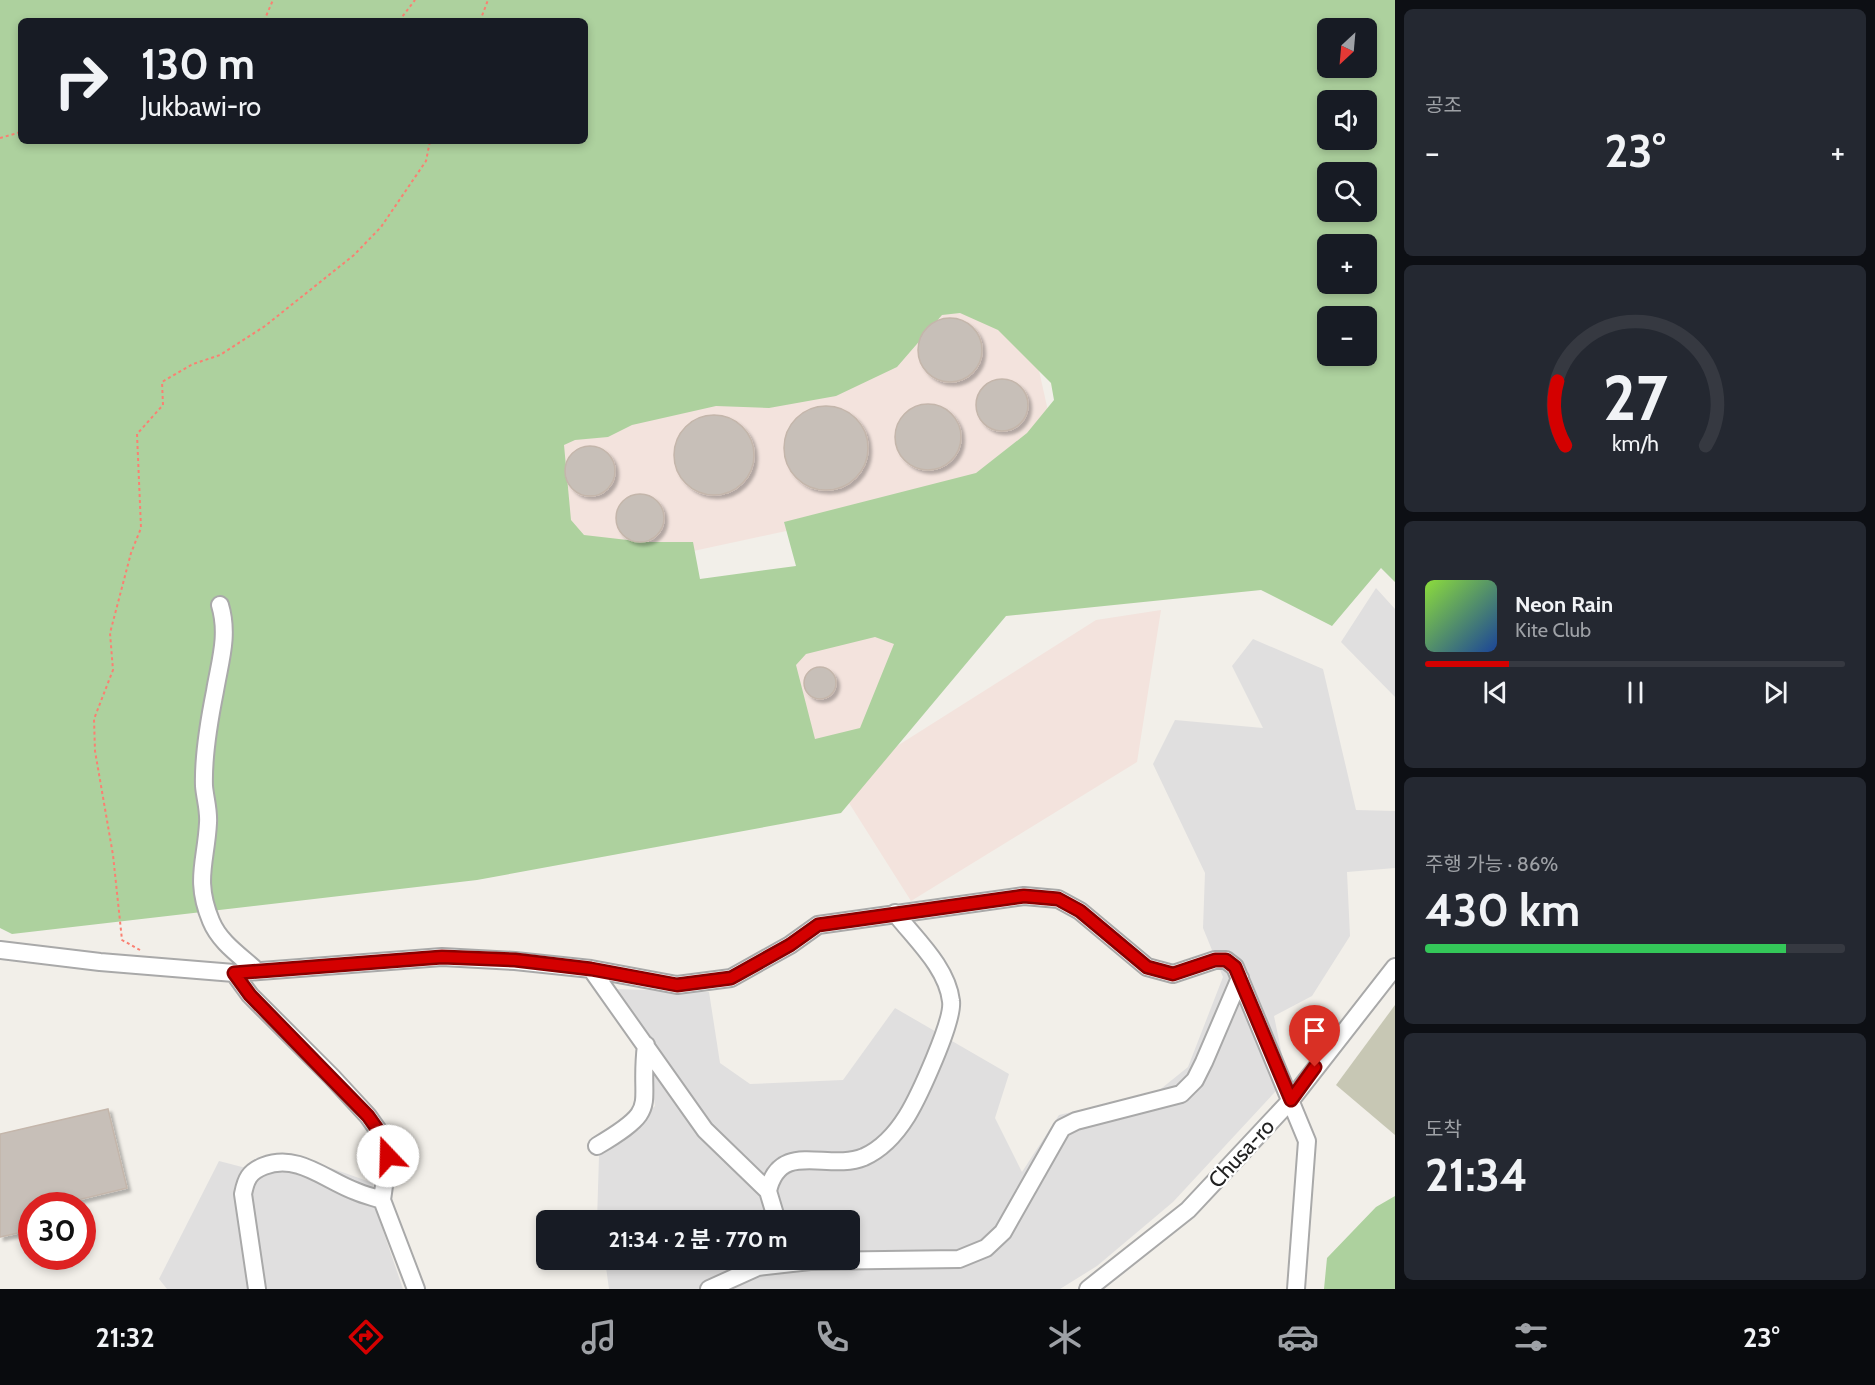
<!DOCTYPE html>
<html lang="ko">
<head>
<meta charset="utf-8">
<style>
	:root { --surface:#171b24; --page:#242831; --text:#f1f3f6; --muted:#9ea1a6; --line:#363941; --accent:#d40000 }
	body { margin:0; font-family:Cabin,"Noto Sans KR",sans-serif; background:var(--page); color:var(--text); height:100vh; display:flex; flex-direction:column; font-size:22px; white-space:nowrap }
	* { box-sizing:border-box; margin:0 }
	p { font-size:20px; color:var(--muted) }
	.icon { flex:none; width:33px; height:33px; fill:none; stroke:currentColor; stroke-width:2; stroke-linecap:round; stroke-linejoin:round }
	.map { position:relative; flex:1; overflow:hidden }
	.drawer { display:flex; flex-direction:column; gap:9px; padding:9px; background:#0d0f14; width:480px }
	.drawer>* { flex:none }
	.hud { position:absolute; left:18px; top:18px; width:570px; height:126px; border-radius:9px; box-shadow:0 3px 9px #0003; background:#171b24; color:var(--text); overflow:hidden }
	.needle { width:39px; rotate:206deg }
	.controls { position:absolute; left:1317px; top:18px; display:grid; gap:12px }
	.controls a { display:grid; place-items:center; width:60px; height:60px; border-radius:9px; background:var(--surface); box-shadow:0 3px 9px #0003; font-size:30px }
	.speed { position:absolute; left:18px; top:1192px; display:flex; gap:12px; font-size:30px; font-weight:700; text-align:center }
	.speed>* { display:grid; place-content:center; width:78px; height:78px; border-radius:50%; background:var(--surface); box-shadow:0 3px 9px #0003; line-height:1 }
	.speed .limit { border:9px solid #d22; background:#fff; color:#111 }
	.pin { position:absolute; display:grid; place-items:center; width:51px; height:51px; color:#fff; margin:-62px -26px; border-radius:50% 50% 50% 0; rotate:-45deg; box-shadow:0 0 6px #0007 }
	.pin .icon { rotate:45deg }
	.me { position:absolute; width:66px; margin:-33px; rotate:339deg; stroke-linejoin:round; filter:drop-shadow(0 0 4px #0008) }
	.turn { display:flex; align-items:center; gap:21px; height:126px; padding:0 24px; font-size:27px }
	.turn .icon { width:78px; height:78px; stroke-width:2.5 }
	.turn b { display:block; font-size:42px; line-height:51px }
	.big { font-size:45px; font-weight:700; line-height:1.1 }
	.drawer .widget { flex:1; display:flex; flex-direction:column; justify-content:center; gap:9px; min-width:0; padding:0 21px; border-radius:9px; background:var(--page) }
	.drawer .dial { align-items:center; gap:0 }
	.dial svg { height:156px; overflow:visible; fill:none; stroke:var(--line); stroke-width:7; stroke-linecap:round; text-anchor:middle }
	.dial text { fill:var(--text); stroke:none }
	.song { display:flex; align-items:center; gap:18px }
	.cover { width:72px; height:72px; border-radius:9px; background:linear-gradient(135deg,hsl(90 70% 55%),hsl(220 70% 35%)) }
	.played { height:6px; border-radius:3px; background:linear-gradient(90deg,var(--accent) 20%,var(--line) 20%) }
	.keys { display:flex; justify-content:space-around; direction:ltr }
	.heat { display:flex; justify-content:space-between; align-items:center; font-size:33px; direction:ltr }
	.charge { height:9px; border-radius:4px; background:linear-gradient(90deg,#34c759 86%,var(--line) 0) }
	.trip { position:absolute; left:536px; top:1210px; width:324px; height:60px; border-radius:9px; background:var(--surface); box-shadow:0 3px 9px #0003; font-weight:700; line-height:60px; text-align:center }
	.menu { display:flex; height:96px; justify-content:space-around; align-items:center; background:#090b0e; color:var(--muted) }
	.menu .icon { width:42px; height:42px }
	.menu .on { color:var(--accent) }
	.menu b { font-size:27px; color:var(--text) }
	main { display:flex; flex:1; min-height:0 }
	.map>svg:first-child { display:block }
</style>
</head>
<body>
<main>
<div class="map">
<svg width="1395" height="1289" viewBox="0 0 1395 1289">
	<defs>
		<filter id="shadow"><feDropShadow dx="3.5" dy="3.5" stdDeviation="1.5" flood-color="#0004"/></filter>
	</defs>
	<rect width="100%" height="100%" fill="#f2efe9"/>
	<!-- residential -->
	<path fill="#e0dfdf" d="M1376 588 1395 609V697L1341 642Z
		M1253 639 1323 669 1356 810 1395 811V868L1347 872 1350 936 1312 996 1274 1016 1287 1079 1173 1202 1097 1266 1060 1289H609L605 1260H849V1221H597L599 1156 655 1106 650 1072V1042L616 989 709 992 720 1063 750 1084 843 1080 895 1008 1009 1074 995 1118 1022 1172 1059 1115 1157 1092 1188 1067 1223 977 1203 928 1205 873 1153 764 1175 720 1263 728 1232 666Z
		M297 1156 373 1183 377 1213 403 1289H167L159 1279 219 1161 246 1168 258 1157Z"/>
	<!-- military -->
	<path fill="#f3e3dd" d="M957 291 1034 348 1050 420 971 491 610 569 563 547 540 469 577 420Z
		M1161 610 1137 762 911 901 837 784 1096 620Z
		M824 625 907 631 866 741 810 749 773 668Z"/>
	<!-- construction -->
	<path fill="#c7c7b4" d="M1395 1005V1135L1336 1085Z"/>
	<!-- forest -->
	<path fill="#add19e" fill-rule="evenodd" d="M0 0H1395V582L1381 568 1332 626 1261 590 1006 616 841 813 477 880 12 934 0 928ZM21 21H585V141H21ZM1328 28H1366V68H1328ZM1328 100H1366V140H1328ZM1328 172H1366V212H1328ZM1328 244H1366V284H1328ZM960 313 998 330 1051 383 1054 400 1027 433 976 473 784 522 796 566 700 579 693 542H645L584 535 571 520 564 445 575 440 608 437 632 425 716 406 769 408 836 396 897 367 942 315ZM1328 316H1366V356H1328ZM875 637 894 644 860 728 815 739 796 665 806 654Z
		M1395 1196V1289H1324L1327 1258 1376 1207Z"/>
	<!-- building -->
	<path fill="#c7bfb8" stroke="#c4b6ab" stroke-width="1.5" filter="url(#shadow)" d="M918 350a32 32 0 1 1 64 0a32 32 0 1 1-64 0Z
		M976 405a26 26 0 1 1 52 0a26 26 0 1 1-52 0Z
		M895 437a33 33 0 1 1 66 0a33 33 0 1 1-66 0Z
		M784 448a42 42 0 1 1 84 0a42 42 0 1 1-84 0Z
		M674 455a40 40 0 1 1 80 0a40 40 0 1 1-80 0Z
		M565 471a25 25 0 1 1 50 0a25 25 0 1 1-50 0Z
		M616 518a24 24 0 1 1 48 0a24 24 0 1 1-48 0Z
		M804 683a16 16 0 1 1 32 0a16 16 0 1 1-32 0Z
		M108 1109 127 1188 61 1204 62 1206H32V1230L0 1237V1134Z"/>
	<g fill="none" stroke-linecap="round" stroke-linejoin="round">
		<!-- minor casing -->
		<g stroke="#a9a9a9" stroke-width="20">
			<path id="minor" d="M220 605C229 635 220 661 215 691 209 721 203 756 204 786 205 798 209 810 208 823 206 862 194 880 211 921 220 943 241 956 257 971
				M0 950 100 962 234 973 442 957 515 961 591 969 677 985 731 978 790 945 818 925 1024 896 1058 899 1080 911 1147 967 1173 974 1215 960H1226L1235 967 1307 1141 1296 1289
				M591 969 705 1130 768 1191 777 1221
				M234 973 250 995 332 1077 368 1116 385 1140 388 1157 382 1200 416 1289
				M597 1146C663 1107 638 1109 646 1045
				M768 1191C780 1139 828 1172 864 1157 882 1149 897 1132 907 1116 918 1098 954 1021 951 1001 947 967 915 939 895 913
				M257 1289 243 1194C246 1179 249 1172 264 1166 298 1153 325 1180 355 1191 364 1195 373 1197 382 1200
				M709 1289 758 1267 810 1261 959 1259 986 1248 1003 1232 1062 1128 1076 1121 1181 1094 1195 1080 1204 1062 1240 978
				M1088 1289 1188 1210 1291 1100 1395 967"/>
		</g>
		<!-- path -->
		<path stroke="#fa8072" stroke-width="2" stroke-dasharray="3 3" stroke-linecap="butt" d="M264 21 273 0
			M399 21 415 0
			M480 21 488 0
			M0 138 21 132
			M140 950 122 940 113 855 95 751 94 719 113 670 110 633 131 553 141 528 137 434 163 405 162 382 193 364 220 355 265 326 354 255 381 227 426 161 430 141"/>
		<!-- minor -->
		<use href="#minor" stroke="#fff" stroke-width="16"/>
	</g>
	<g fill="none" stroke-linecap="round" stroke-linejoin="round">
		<!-- route casing -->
		<g stroke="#8a0000" stroke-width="15">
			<path id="route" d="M388 1156 385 1140 368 1116 250 995 234 973 442 957 515 960 591 969 677 985 731 978 790 945 818 925 1024 896 1058 899 1080 911 1147 967 1173 974 1215 960H1226L1235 967 1291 1100 1315 1067"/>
		</g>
		<!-- route -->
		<use href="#route" stroke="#d40000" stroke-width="10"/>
	</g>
	<g text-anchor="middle" stroke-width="4.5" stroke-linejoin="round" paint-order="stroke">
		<!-- street labels -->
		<g font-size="22" fill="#222" stroke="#fff">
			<text transform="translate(1241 1153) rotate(-47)" y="8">Chusa-ro</text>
		</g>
	</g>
</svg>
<div class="controls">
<a><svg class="needle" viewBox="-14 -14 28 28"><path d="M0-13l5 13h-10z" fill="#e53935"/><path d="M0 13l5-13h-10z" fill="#9ea1a6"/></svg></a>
<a><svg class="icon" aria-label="sound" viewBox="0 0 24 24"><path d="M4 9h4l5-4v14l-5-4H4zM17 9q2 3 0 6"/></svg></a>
<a><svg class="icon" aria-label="search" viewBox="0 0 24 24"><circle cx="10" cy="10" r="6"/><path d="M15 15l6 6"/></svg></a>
<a>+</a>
<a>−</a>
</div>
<div class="speed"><div class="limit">30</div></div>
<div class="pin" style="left:1315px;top:1067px;background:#d93025"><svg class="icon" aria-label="arrive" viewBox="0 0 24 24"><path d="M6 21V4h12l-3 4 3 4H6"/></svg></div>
<svg class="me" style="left:388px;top:1156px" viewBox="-20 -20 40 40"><circle r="19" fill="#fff"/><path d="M0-13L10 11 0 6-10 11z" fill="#d40000"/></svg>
<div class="trip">21:34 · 2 분 · 770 m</div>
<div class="hud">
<div class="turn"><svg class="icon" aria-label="right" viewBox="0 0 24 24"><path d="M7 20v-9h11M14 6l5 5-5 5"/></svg><div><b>130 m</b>Jukbawi-ro</div></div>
</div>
</div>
<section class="drawer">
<div class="widget"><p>공조</p>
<div class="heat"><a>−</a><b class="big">23°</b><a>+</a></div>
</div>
<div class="widget dial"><svg viewBox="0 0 100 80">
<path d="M14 69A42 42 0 1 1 86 69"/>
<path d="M14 69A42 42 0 0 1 10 36" stroke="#d40000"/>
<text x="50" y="56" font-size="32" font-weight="700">27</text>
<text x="50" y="72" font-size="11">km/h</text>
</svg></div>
<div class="widget">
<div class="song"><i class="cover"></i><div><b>Neon Rain</b><p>Kite Club</p></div></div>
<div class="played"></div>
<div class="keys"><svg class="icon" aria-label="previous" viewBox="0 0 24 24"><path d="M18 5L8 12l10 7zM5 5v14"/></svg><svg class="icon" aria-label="pause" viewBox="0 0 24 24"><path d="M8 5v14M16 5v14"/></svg><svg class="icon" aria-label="next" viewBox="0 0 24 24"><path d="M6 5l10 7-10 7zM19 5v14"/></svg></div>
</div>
<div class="widget"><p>주행 가능 · 86%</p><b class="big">430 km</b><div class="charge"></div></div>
<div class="widget"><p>도착</p><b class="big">21:34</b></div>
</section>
</main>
<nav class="menu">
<b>21:32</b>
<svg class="icon on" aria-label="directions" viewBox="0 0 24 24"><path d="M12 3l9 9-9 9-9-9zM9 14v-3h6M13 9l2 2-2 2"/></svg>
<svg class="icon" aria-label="music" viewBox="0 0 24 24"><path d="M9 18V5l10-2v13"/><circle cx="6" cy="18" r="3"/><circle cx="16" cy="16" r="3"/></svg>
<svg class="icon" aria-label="phone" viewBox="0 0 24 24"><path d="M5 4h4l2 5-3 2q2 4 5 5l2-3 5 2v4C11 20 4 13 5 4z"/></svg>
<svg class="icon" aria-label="climate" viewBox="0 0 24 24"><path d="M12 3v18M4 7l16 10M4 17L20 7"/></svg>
<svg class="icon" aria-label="car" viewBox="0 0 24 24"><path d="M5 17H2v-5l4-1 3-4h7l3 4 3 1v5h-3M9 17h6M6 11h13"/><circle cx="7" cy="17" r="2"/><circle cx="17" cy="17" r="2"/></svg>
<svg class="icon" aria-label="filters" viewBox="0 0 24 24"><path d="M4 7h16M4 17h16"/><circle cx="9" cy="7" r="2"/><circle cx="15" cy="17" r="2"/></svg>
<b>23°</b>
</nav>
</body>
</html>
